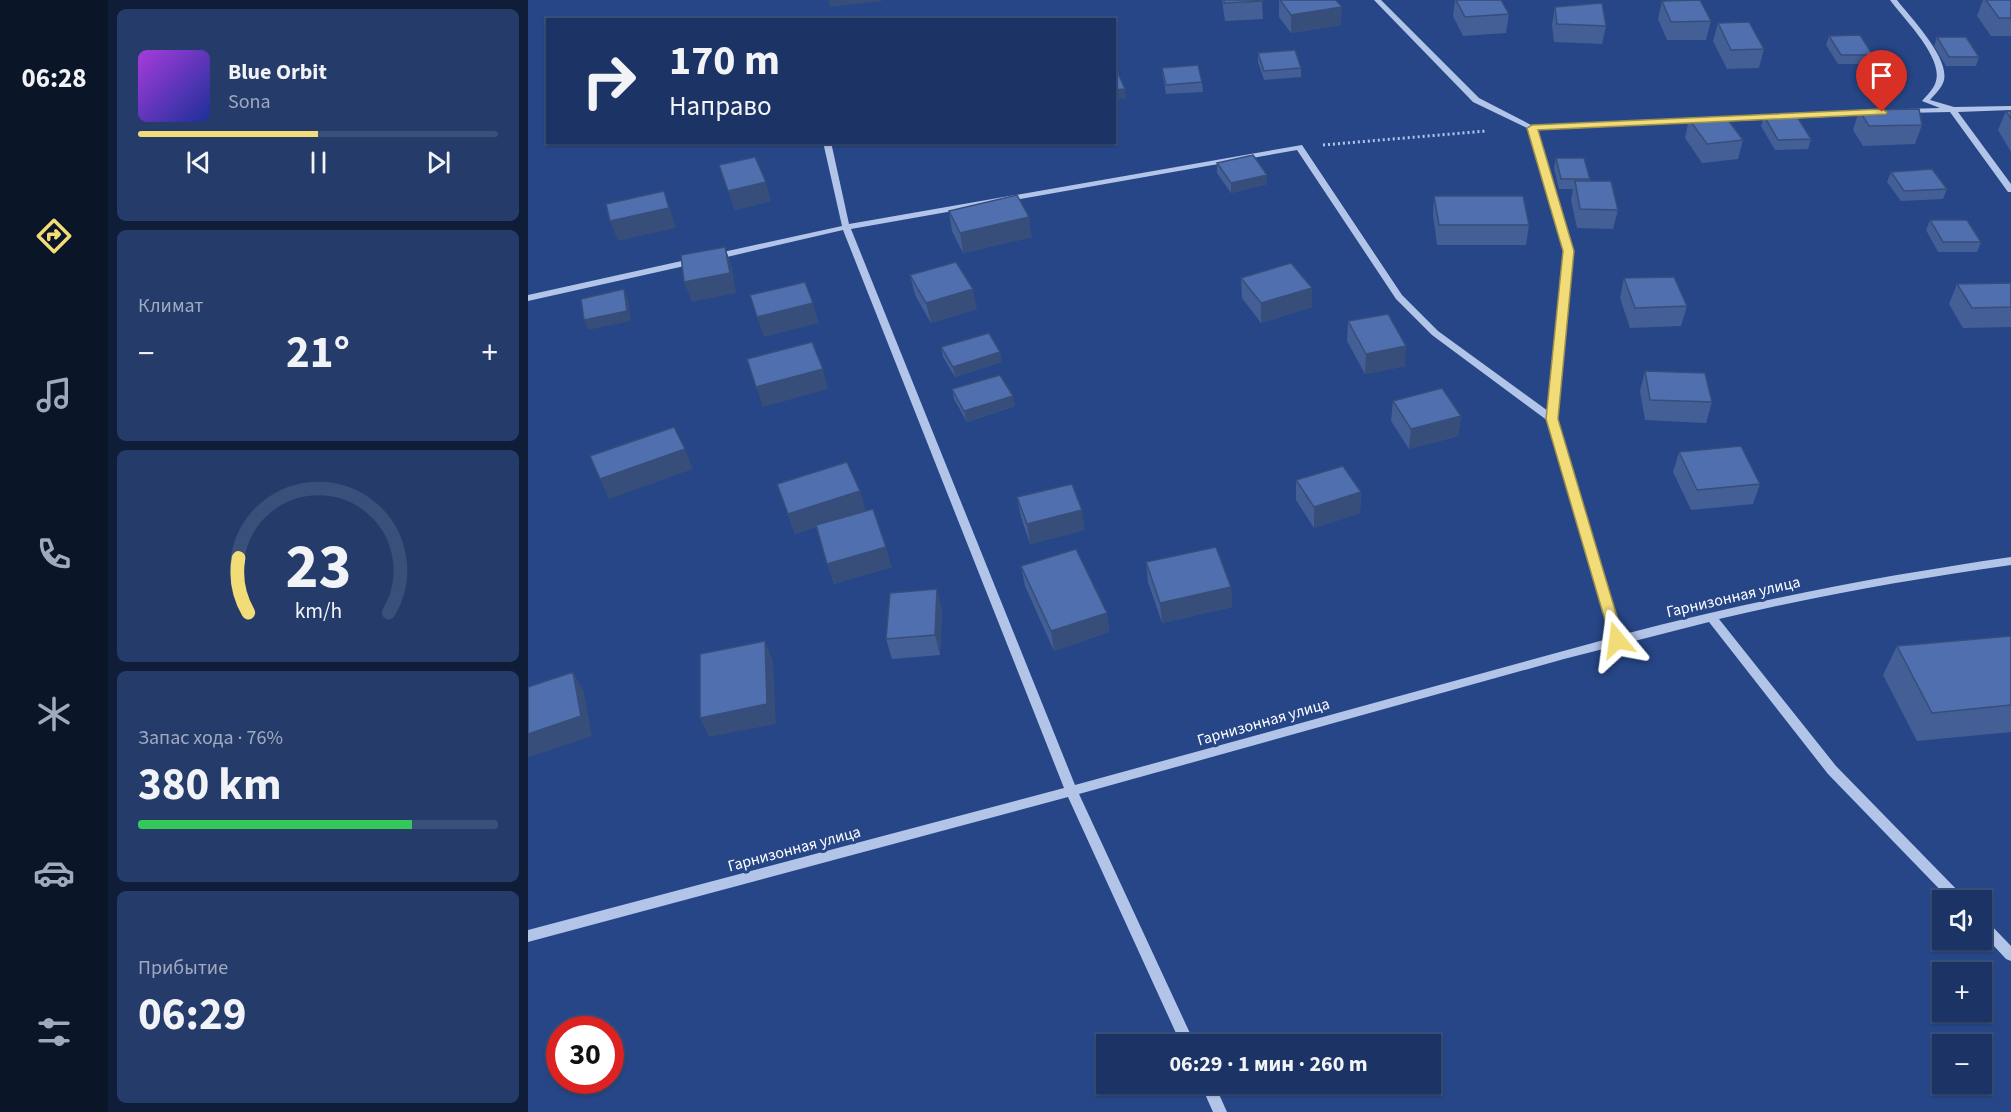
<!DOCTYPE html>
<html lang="ru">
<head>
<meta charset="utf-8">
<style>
	:root { --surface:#1c3465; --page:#253c6b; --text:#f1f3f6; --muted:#a0aabf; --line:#3a4f79; --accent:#f2dc77 }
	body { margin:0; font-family:"Source Sans 3",sans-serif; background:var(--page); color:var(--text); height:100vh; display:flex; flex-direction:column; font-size:22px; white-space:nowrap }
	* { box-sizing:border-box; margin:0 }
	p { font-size:20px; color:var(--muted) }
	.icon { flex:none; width:33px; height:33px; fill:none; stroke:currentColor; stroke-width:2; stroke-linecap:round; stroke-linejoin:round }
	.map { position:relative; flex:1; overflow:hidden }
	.panel { display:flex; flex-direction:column; gap:9px; padding:9px; background:#0f1d38; width:420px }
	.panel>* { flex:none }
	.banner { position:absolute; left:18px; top:18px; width:570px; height:126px; border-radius:0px; box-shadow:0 2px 4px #0004,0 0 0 2px var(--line); background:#1c3465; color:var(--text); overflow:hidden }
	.buttons { position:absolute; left:1404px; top:890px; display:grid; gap:12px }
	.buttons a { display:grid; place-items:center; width:60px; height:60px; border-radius:0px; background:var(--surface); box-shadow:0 2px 4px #0004,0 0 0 2px var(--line); font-size:30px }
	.speed { position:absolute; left:18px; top:1016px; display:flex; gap:12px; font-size:30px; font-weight:700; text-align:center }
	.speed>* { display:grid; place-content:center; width:78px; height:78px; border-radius:50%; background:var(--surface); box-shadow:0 2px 4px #0004,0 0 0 2px var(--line); line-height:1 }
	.speed .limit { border:9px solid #d22; background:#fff; color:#111 }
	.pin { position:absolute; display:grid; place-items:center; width:51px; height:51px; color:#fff; margin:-62px -26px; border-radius:50% 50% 50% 0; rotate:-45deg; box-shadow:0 0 6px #0007 }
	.pin .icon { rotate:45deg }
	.me { position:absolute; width:66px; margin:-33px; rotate:344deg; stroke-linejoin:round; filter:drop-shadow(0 0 4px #0008) }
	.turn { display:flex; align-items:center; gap:21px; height:126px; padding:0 24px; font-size:27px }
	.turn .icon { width:78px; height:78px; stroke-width:2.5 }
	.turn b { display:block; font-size:42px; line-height:51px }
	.big { font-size:45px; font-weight:700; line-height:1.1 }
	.panel .tile { flex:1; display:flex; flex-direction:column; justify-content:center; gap:9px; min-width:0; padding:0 21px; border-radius:9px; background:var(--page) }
	.panel .dial { align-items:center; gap:0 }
	.dial svg { height:156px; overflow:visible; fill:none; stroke:var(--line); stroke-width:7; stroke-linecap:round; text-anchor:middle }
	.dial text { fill:var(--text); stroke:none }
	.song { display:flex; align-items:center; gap:18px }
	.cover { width:72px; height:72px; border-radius:9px; background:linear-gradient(135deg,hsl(280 70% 55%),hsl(230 70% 35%)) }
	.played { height:6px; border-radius:3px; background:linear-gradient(90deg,var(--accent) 50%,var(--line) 50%) }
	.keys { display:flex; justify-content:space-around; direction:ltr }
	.heat { display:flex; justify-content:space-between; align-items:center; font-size:33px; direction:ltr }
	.charge { height:9px; border-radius:4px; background:linear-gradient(90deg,#34c759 76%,var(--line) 0) }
	.trip { position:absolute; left:568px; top:1034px; width:345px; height:60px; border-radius:0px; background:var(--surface); box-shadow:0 2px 4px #0004,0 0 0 2px var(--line); font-weight:700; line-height:60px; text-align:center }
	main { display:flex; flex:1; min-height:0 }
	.tab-bar { display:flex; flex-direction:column; width:108px; justify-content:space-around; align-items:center; background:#0b1528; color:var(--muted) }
	.tab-bar .icon { width:42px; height:42px }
	.tab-bar .active { color:var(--accent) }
	.tab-bar b { font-size:27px; color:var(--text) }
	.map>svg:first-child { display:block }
</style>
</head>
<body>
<main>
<nav class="tab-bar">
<b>06:28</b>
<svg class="icon active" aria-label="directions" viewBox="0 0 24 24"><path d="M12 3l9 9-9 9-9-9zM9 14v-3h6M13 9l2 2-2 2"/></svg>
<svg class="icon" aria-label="music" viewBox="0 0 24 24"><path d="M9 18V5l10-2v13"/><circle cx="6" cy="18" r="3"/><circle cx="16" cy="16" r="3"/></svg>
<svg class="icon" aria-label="phone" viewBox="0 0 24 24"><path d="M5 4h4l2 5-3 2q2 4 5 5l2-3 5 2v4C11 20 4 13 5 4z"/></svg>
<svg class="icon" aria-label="climate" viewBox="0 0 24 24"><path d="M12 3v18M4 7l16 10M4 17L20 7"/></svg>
<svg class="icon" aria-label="car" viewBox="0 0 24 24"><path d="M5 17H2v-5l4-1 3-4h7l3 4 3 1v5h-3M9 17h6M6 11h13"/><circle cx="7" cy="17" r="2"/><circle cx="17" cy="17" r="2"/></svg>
<svg class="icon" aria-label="filters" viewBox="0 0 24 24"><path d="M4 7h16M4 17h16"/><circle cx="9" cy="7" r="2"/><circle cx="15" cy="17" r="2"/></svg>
</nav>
<section class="panel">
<div class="tile">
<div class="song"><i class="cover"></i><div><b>Blue Orbit</b><p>Sona</p></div></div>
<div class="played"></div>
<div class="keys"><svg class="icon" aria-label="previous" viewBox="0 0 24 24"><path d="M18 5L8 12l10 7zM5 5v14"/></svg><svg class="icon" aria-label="pause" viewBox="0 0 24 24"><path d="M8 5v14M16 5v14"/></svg><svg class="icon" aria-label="next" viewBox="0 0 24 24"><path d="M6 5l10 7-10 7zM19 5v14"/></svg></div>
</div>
<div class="tile"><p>Климат</p>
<div class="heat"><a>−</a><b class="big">21°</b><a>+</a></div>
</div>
<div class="tile dial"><svg viewBox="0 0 100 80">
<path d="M14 69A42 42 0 1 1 86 69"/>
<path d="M14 69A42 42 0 0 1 9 41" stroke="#f2dc77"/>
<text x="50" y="56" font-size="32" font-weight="700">23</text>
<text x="50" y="72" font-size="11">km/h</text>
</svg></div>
<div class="tile"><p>Запас хода · 76%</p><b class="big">380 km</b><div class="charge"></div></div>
<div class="tile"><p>Прибытие</p><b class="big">06:29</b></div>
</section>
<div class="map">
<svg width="1483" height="1112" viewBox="0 0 1483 1112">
	<rect width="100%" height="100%" fill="#264687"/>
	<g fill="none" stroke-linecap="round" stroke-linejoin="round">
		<!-- path -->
		<path stroke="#b2c5e9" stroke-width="3" stroke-dasharray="2 3" stroke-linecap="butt" d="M795 145 958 131"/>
		<!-- minor -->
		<path fill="#b2c5e9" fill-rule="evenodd" d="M846 0H853L951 98 1005 126 1344 111 1348 113 1344 115 1008 130 1045 251 1029 419 1093 635C1222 601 1351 576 1483 557V565C1385 579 1287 596 1191 619L1308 766 1435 896 1436 900H1422L1300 774 1181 622 1036 659 551 794 667 1044H653L540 797 0 942V930L536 788 315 230 186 260 182 257 186 254 314 226 295 142H303L321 224 774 145 874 295 910 331 1020 411 1037 251 1001 129 945 102ZM769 150 868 299 904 335 1020 421 1083 638 547 785 323 229Z
			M1362 0H1369C1383 18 1421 57 1416 80 1414 88 1407 94 1402 100L1426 107 1483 106V110L1430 112 1483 184V192H1480L1422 112 1377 113 1373 111 1377 109 1412 108 1394 101C1399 95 1406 89 1408 81 1415 57 1375 18 1362 0Z
			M167 258 170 259V263L0 301V295Z
			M1454 919 1459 921 1483 946V961L1478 959 1454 933Z
			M672 1083H686L699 1112H685Z"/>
	</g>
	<!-- wall -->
	<path fill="#445f96" d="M694 0H734L735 19 697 21Z
		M751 0H808L813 25 763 33 751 17Z
		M927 0H973L981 14 978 33 935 36 925 16Z
		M1455 0H1483V36H1463L1449 16Z
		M1134 1 1183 21 1178 40H1139L1130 19Z
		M1027 7 1078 26 1074 44 1026 42 1024 25Z
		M1190 23 1236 49 1231 68 1199 69 1185 41Z
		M1301 36 1345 55 1342 64H1310L1298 45Z
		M1409 37 1451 57 1448 66H1418L1406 46Z
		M730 53 773 68V77L736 80 730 62Z
		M634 68 674 82 675 92 638 94 635 77Z
		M1331 110 1394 125 1387 144 1335 146 1325 130Z
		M1478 111H1483V152L1470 130Z
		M1236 116 1283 139 1280 149 1247 150 1233 126Z
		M1161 119 1215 140 1210 159 1174 163 1157 138Z
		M1028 158 1062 179V181L1090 210 1085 229 1049 228 1043 200 1045 189H1031L1026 168Z
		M689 163 739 175V184L703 193 689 173Z
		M191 165 243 201 207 210Z
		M1363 172 1419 189 1415 199 1373 201 1359 182Z
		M906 196 1001 225 998 245H909L905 215Z
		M421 211 504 237 435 253 424 231Z
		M1402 220 1453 242 1449 252H1410L1398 230Z
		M382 275 449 309 403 323 387 295Z
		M713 278 784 288V307L733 323 714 298Z
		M1096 278 1159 306 1153 326 1102 328 1092 298Z
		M1483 283V327L1435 328 1421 304 1429 284Z
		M820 321 877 366 837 374 819 341Z
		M413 347 474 362 427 377 415 357Z
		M1117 371 1184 402 1178 423 1117 420 1112 391Z
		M424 389 487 406 439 422 426 399Z
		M865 401 933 416 930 436 881 449 863 421Z
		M1151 452 1232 484 1225 504 1163 510 1145 472Z
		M768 480 833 492 832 513 786 528 768 500Z
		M249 484 338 511 364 567 306 584 288 527 267 534Z
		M489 497 557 530 502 544 493 517Z
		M618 562 703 587 704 607 634 623 620 582Z
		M493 566 579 613 581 632 526 651 497 586Z
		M414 609 412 655 364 659 358 639Z
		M1483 636V732L1389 741 1355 675 1369 646Z"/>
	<!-- shaded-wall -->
	<path fill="#374e7a" d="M301 0H354V1L302 7Z
		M814 7 813 25 763 33V15Z
		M597 89 598 98 586 100V90Z
		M739 175V184L703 193V183Z
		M238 182 243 201 207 210 200 191Z
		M136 191 148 228 90 241 82 221Z
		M501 217 504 237 435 253 432 233Z
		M197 247 204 267 208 293 164 302 156 282Z
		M784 288V307L733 323V303Z
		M96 289 100 300 103 321 60 330 56 320Z
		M445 289 449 309 403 323 398 303Z
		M285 303 291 323 236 337 229 317Z
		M878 346 877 366 837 374 838 354Z
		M472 352 474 362 427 377 425 367Z
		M295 369 300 389 235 407 228 387Z
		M485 396 487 406 439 422 436 411Z
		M933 416 930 436 881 449 883 429Z
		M157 449 165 469 81 499 72 479Z
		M332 491 338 511 267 534 260 514Z
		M833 492 832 513 786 528V507Z
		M554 510 557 530 502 544 499 524Z
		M358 547 364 567 306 584 299 564Z
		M703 587 704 607 634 623 632 603Z
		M409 589 414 609 412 655 407 635Z
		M579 613 581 632 526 651 523 631Z
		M237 641 245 661 248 724 181 737 172 718Z
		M45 672 56 692 64 736 1 757 0 756V734Z"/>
	<!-- building -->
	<path fill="#4f6faf" stroke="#374e7a" stroke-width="1.5" d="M696 0H734L735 1 696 3Z
		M752 0H808L814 7 763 15Z
		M928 0H973L981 14 937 17Z
		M1172 0 1183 21 1143 22 1134 1Z
		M1458 0H1483V18H1471Z
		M1074 3 1078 26 1029 24 1027 7Z
		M1221 22 1236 49 1203 50 1190 23Z
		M1332 35 1345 55H1313L1301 36Z
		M1409 37H1438L1451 57H1421Z
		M767 50 773 68 736 71 730 53Z
		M670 65 674 82 638 85 634 68Z
		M586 71H589L597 89 586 90Z
		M1391 109 1394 125 1341 126 1331 110Z
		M1478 111H1483V119Z
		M1268 115 1283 139 1250 140 1236 116Z
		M1197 116 1215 140 1179 144 1161 119Z
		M725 155 739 175 703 183 689 163Z
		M227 157 238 182 200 191 191 165Z
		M1028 158H1056L1062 179H1033Z
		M1404 169 1419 189 1376 191 1363 172Z
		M1047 181H1083L1090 210 1052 209Z
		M136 191 141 208 82 221 78 204Z
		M489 195 501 217 432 233 421 211Z
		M906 196H995L1001 225H911Z
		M1402 220H1439L1453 242H1415Z
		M197 247 202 273 156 282 153 255Z
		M428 262 445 289 398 303 382 275Z
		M763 263 784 288 733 303 713 278Z
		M1146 277 1159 306 1107 308 1096 278Z
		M277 282 285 303 229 317 222 295Z
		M1483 283V307L1444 308 1429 284Z
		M96 289 99 311 56 320 53 299Z
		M860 314 878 346 838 354 820 321Z
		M461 333 472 352 425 367 413 347Z
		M284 342 295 369 228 387 219 359Z
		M1117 371 1177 373 1184 402 1122 400Z
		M472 375 485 396 436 411 424 389Z
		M914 388 933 416 883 429 865 401Z
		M146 427 157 449 72 479 62 456Z
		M1213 446 1232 484 1169 490 1151 452Z
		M319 462 332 491 260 514 249 484Z
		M815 466 833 492 786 507 768 480Z
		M544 484 554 510 499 524 489 497Z
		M345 509 358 547 299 564 288 525Z
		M688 547 703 587 632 603 618 562Z
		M548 549 579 613 523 631 493 566Z
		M409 589 407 635 358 639 362 593Z
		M1483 636V705L1404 713 1369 646Z
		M237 641 239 704 172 718V654Z
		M45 672 53 716 0 734V687Z"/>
	<!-- route -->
	<path fill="#f2dc77" stroke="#9d8f4d" stroke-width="1.5" d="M1354 109 1359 112 1358 114 1010 130 1046 251 1030 419 1096 640 1094 644H1084L1018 419 1035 251 999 128 1004 125Z"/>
	<g text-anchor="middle" stroke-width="6" stroke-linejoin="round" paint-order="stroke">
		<!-- street labels -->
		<g font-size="16" fill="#fff" stroke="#264687">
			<text transform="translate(1205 596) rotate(-13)" y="6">Гарнизонная улица</text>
			<text transform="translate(735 721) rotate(-16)" y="6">Гарнизонная улица</text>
			<text transform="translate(266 848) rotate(-15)" y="6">Гарнизонная улица</text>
		</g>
	</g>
</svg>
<div class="buttons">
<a><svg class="icon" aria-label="sound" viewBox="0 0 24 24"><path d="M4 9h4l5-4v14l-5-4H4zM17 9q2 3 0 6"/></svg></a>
<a>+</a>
<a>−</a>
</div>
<div class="speed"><div class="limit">30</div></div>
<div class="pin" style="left:1354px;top:112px;background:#d93025"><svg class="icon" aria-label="arrive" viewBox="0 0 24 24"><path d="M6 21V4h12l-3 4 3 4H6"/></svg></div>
<svg class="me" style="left:1089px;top:640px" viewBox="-20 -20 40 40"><path d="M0-17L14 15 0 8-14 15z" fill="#f2dc77" stroke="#fff" stroke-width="4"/></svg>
<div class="trip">06:29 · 1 мин · 260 m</div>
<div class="banner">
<div class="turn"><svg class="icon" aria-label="right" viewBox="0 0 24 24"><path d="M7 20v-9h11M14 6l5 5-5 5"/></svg><div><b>170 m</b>Направо</div></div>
</div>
</div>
</main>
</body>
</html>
